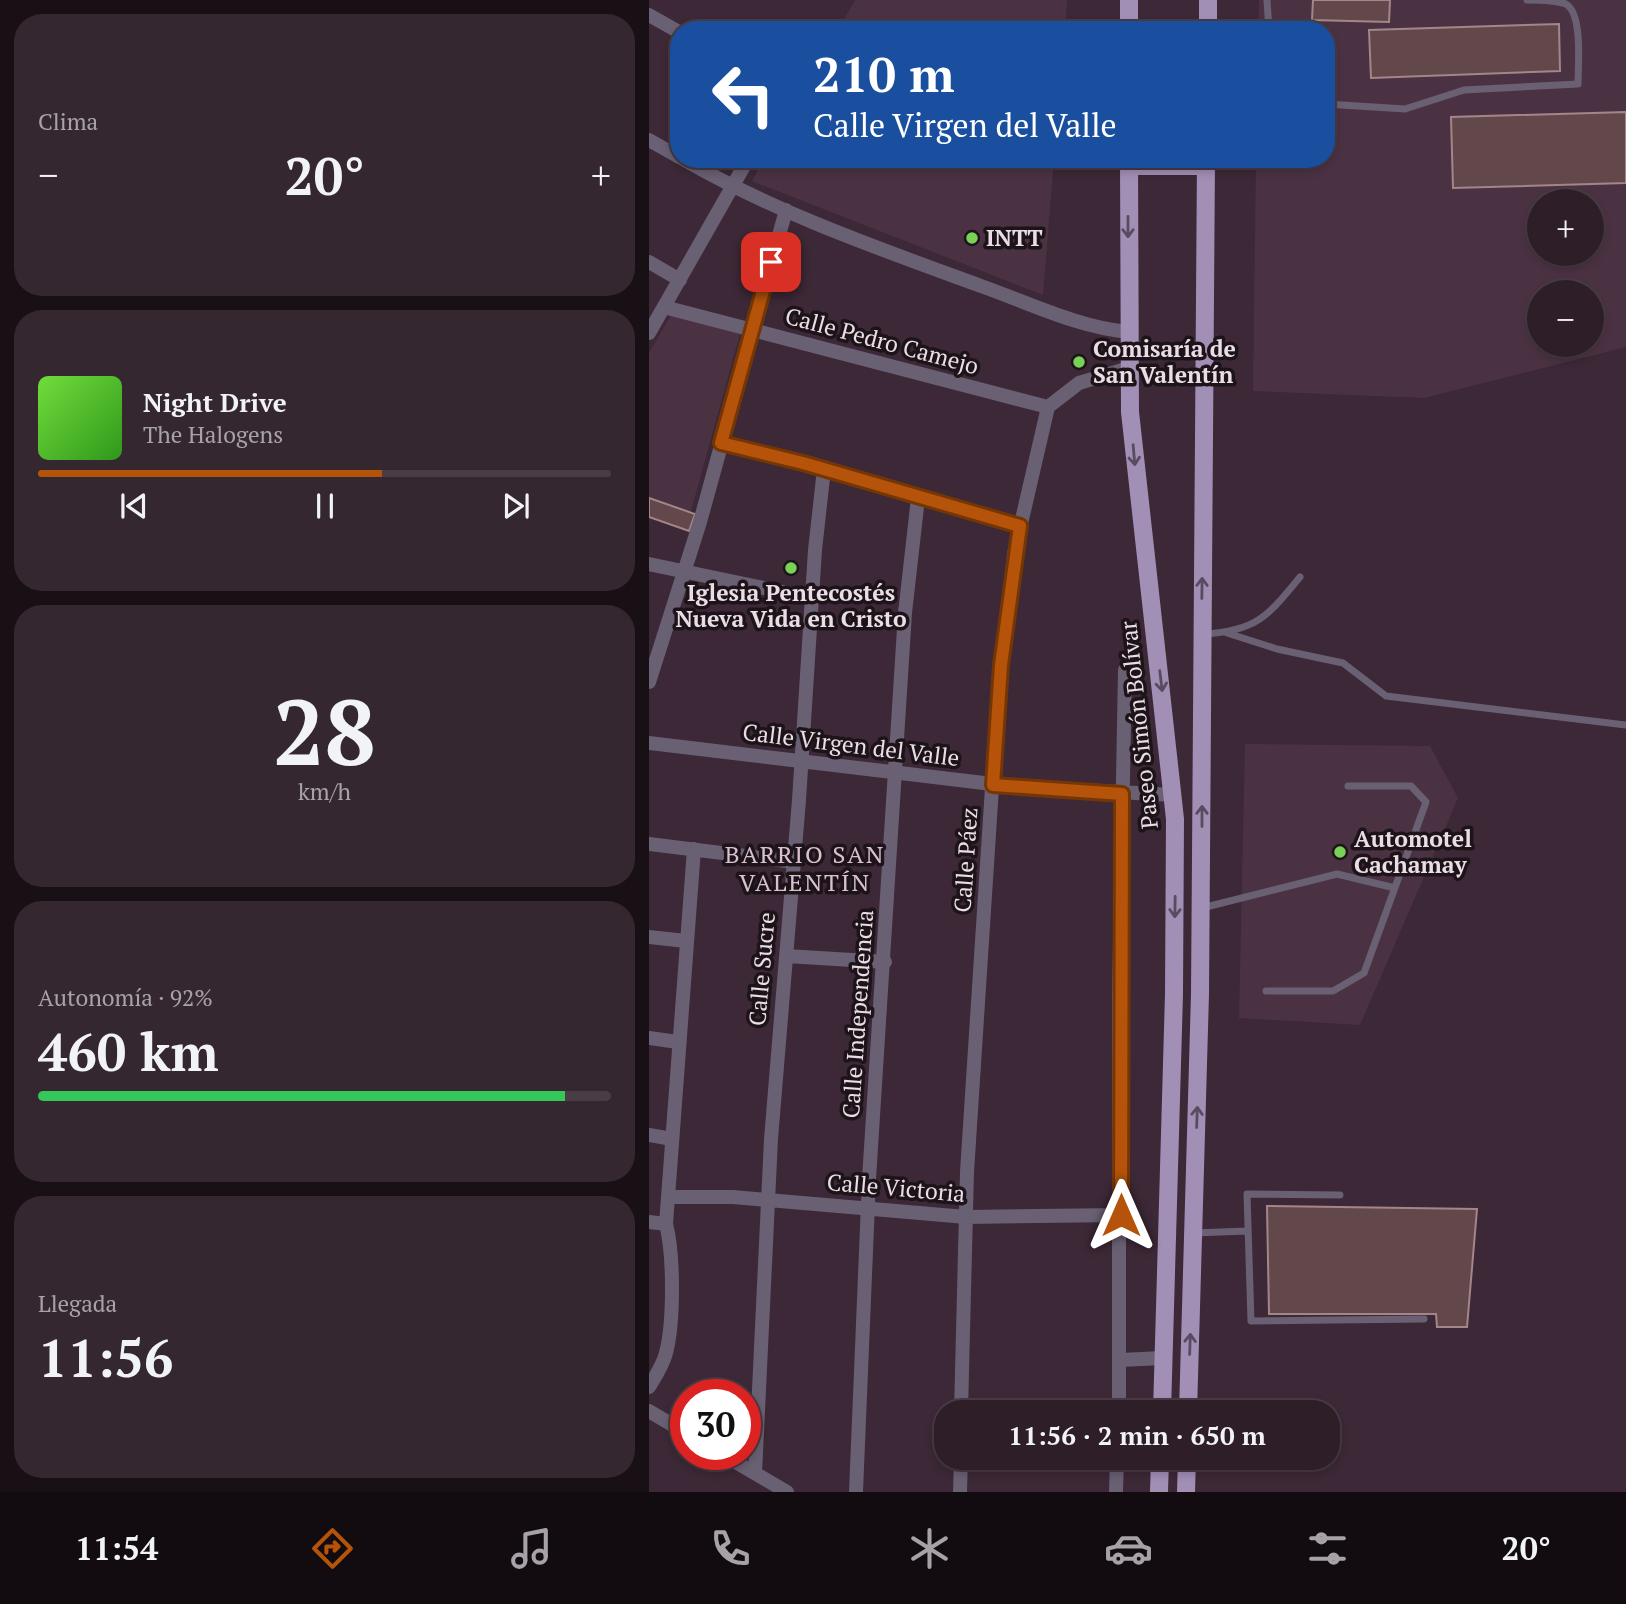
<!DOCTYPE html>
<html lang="es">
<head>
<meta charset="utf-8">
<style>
	:root { --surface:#2d1e28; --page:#352730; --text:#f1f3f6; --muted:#a7a2a8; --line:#483c45; --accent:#b45309 }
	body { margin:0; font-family:"PT Serif",serif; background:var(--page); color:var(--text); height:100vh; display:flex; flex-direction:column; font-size:26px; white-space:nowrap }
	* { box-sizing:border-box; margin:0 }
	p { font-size:23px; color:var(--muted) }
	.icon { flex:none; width:38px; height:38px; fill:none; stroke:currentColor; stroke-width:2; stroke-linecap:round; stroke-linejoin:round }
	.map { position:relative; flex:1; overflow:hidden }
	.side { display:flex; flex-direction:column; gap:14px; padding:14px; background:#191016; width:649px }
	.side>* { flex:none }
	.hud { position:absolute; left:21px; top:21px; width:665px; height:147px; border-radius:28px; box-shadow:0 4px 10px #0003,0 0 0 2px var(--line); background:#1a4fa0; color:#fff; overflow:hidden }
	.tools { position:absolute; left:878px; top:189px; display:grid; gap:14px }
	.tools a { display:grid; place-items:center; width:77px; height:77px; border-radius:50%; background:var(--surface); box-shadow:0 4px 10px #0003,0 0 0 2px var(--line); font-size:35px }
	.speed { position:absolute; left:21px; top:1379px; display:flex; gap:14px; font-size:35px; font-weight:700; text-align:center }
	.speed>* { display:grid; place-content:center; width:91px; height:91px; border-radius:50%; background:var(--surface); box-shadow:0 4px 10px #0003,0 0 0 2px var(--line); line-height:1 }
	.speed .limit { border:10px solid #d22; background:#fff; color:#111 }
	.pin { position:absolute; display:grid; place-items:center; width:60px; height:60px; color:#fff; margin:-30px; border-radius:14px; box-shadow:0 4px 10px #0006 }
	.me { position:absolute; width:77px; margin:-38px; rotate:0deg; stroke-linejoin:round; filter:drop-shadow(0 0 5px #0008) }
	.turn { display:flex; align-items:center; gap:24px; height:147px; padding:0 28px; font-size:32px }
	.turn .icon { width:91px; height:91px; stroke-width:2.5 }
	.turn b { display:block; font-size:49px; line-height:60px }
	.big { font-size:52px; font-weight:700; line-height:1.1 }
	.side .widget { flex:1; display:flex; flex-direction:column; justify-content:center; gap:10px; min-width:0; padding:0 24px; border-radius:28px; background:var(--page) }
	.side .dial { align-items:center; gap:0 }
	.dial b { font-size:91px; line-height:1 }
	.song { display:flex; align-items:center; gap:21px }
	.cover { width:84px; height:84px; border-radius:10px; background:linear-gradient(135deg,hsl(100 70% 55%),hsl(110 70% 35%)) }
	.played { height:7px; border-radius:4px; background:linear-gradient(90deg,var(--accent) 60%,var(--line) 60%) }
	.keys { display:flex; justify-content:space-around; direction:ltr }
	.heat { display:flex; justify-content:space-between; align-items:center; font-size:38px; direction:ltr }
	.charge { height:10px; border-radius:5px; background:linear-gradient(90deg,#34c759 92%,var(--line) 0) }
	.trip { position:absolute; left:285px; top:1400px; width:406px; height:70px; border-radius:28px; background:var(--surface); box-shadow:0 4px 10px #0003,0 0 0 2px var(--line); font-weight:700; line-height:70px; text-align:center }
	.menu { display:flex; height:112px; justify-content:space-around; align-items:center; background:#120c10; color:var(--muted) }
	.menu .icon { width:49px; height:49px }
	.menu .active { color:var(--accent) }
	.menu b { font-size:32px; color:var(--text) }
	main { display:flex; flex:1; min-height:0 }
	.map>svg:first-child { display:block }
</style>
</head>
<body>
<main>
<section class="side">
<div class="widget"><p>Clima</p>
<div class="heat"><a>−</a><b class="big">20°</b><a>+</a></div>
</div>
<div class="widget">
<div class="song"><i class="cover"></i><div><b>Night Drive</b><p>The Halogens</p></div></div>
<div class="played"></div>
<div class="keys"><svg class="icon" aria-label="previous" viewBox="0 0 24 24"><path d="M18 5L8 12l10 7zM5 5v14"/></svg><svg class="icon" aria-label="pause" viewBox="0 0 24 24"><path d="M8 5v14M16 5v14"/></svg><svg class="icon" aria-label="next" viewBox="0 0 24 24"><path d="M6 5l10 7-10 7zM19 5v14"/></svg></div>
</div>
<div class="widget dial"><b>28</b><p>km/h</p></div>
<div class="widget"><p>Autonomía · 92%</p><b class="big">460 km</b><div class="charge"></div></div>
<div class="widget"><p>Llegada</p><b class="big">11:56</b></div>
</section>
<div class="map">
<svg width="977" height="1492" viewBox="0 0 977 1492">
	<rect width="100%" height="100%" fill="#3c2836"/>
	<!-- built -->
	<path fill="#4b3243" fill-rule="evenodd" d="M206 0H418L416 30H189Z
		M610 0H977V347L775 398 604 391 607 159H677V30H609ZM891 201H943V254H891ZM891 292H943V345H891Z
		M115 159H405L394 295 103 181Z
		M22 315 91 334 37 529 0 517V353Z
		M596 744 781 746 809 798 711 1025 590 1018Z"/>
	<!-- building -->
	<path fill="#63484b" stroke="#a48689" stroke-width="2" d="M664 0H741L740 22 663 20Z
		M910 24 911 71 722 78 720 30Z
		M977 112V183L804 188 802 117Z
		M0 498 46 514 40 531 0 517Z
		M618 1206 828 1209 818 1327H788L787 1314H620Z"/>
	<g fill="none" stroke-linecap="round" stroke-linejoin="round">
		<!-- service -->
		<path stroke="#696073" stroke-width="7" d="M618 0 620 30
			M677 104 756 109 815 90 929 84C929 66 934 14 917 4 906 0 890 0 878 0
			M578 633 628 649 694 663 737 696 977 725
			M555 634C608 631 619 616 651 577
			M553 908 688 874 746 888
			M617 991H684L715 973 777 802 762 786H699
			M691 1195 598 1194 602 1321 775 1319
			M544 1233 599 1231"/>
		<!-- minor -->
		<path stroke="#696073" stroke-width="14" d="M0 15 30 32
			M0 140 30 157
			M34 159C127 213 231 249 332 286 380 303 428 327 479 332
			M0 262 31 280
			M15 307 399 407
			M0 333 99 159
			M73 443C173 467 271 499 371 525
			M0 564 162 598
			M0 682 51 522 137 210
			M0 743 360 786 524 795
			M0 844 145 862
			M0 937 37 941
			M137 956 236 962
			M0 1038 29 1042
			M0 1135 23 1139
			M19 1197H84L317 1217 472 1215
			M0 1222 17 1224
			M471 1360 514 1358
			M0 1387C6 1377 14 1365 17 1353 25 1322 25 1255 17 1224L45 849
			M0 1411 37 1433
			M312 1412 318 1172 347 726 365 554 399 407 430 383 480 368
			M470 1412V995L476 670
			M73 1454 138 1492
			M106 1473 122 1139 150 800 166 550 175 469
			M207 1492 220 1179 256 613 269 498
			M311 1492 312 1458
			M467 1492 468 1458"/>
		<!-- primary -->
		<path stroke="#a28fb6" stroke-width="18" d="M480 30V0
			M559 30V0
			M480 159 481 412 526 819 525 994 513 1412
			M479 166H557
			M539 1412 551 994 557 159
			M510 1492 511 1458
			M537 1492 538 1458"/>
	</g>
	<!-- one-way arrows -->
	<defs><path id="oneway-shaft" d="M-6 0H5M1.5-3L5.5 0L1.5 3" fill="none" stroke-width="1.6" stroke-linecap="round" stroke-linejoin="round" transform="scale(1.75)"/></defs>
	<g stroke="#594b60">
		<use href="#oneway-shaft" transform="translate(479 227) rotate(90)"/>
		<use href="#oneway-shaft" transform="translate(485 455) rotate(85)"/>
		<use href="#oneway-shaft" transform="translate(553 588) rotate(-89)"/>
		<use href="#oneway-shaft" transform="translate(512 681) rotate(83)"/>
		<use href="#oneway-shaft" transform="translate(553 816) rotate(-90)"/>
		<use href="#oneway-shaft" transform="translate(526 907) rotate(91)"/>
		<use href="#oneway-shaft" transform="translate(548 1117) rotate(-88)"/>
		<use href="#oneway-shaft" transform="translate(541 1344) rotate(-88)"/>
	</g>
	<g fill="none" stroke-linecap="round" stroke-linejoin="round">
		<!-- route casing -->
		<g stroke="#753606" stroke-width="18">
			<path id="route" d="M122 262 72 443 154 463 371 526 352 665 344 785 473 794 472 1215"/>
		</g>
		<!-- route -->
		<use href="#route" stroke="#b45309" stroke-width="12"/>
	</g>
	<!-- markers -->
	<g fill="#7ad157" stroke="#1d141a" stroke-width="2.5">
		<circle cx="323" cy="238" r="7"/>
		<circle cx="430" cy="362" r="7"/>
		<circle cx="142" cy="568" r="7"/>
		<circle cx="691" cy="852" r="7"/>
	</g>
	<g text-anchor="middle" stroke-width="7" stroke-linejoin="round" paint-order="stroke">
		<!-- poi labels -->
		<g font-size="23" font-weight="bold" fill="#eadde5" stroke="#1d141a" text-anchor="start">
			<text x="337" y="246">INTT</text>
			<text x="444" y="357">Comisaría de<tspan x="444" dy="26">San Valentín</tspan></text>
			<text x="142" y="601" text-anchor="middle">Iglesia Pentecostés<tspan x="142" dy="26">Nueva Vida en Cristo</tspan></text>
			<text x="705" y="847">Automotel<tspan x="705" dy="26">Cachamay</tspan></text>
		</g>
		<!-- street labels -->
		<g font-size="23" fill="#eadde5" stroke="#1d141a">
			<text transform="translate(233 341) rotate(15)" y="8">Calle Pedro Camejo</text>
			<text transform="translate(490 725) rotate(-96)" y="8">Paseo Simón Bolívar</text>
			<text transform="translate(202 745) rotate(7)" y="8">Calle Virgen del Valle</text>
			<text transform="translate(317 860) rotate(-86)" y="8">Calle Páez</text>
			<text transform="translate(113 969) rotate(-85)" y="8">Calle Sucre</text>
			<text transform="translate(209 1014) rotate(-86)" y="8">Calle Independencia</text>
			<text transform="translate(247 1188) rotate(5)" y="8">Calle Victoria</text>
		</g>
		<!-- neighbourhood labels -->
		<g font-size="24" letter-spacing="2" fill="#dac0d1" stroke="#1d141a">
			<text x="156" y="863">BARRIO SAN<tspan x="156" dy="28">VALENTÍN</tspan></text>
		</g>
	</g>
</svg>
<div class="tools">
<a>+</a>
<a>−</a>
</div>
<div class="speed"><div class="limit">30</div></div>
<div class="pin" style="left:122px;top:262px;background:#d93025"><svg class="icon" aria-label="arrive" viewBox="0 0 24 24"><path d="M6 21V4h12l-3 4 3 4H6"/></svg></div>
<svg class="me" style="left:472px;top:1215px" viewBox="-20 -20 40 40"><path d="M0-17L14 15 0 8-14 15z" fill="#b45309" stroke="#fff" stroke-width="4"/></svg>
<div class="trip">11:56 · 2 min · 650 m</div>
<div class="hud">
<div class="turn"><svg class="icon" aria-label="left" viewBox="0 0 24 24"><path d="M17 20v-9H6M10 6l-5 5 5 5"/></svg><div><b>210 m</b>Calle Virgen del Valle</div></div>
</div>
</div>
</main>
<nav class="menu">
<b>11:54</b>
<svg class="icon active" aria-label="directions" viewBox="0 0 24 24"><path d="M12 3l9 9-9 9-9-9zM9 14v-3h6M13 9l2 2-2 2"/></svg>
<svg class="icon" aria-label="music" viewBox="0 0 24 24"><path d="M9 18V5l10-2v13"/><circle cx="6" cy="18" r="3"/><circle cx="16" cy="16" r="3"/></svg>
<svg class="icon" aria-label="phone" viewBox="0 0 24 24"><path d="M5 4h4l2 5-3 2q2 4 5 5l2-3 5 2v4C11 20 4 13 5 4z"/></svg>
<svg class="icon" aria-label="climate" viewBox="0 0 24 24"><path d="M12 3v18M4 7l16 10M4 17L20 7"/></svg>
<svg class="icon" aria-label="car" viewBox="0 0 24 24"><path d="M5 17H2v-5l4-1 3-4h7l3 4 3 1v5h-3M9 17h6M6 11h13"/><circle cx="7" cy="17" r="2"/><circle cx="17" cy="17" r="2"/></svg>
<svg class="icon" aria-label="filters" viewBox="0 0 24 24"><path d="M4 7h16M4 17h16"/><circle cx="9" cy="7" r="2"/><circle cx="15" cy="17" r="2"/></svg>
<b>20°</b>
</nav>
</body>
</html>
